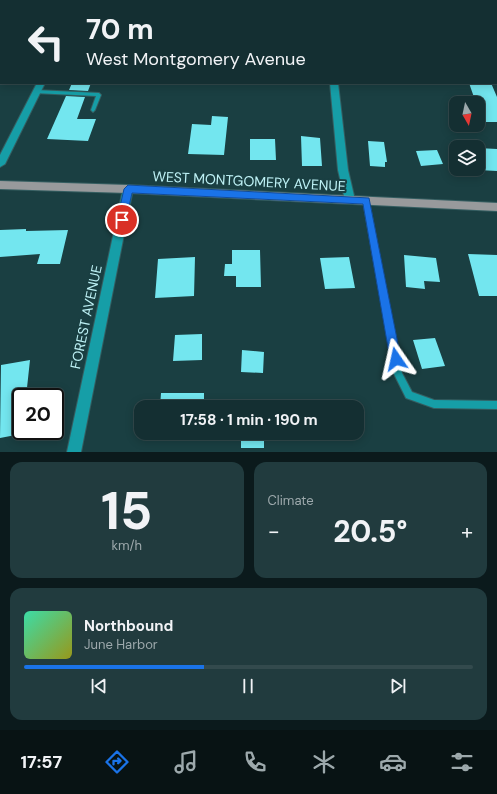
<!DOCTYPE html>
<html lang="en">
<head>
<meta charset="utf-8">
<style>
	:root { --surface:#142f32; --page:#213b3e; --text:#f1f3f6; --muted:#9da9ac; --line:#334a4d; --accent:#1a73e8 }
	body { margin:0; font-family:"DM Sans",sans-serif; background:var(--page); color:var(--text); height:100vh; display:flex; flex-direction:column; font-size:15px; white-space:nowrap }
	* { box-sizing:border-box; margin:0 }
	p { font-size:13px; color:var(--muted) }
	.icon { flex:none; width:22px; height:22px; fill:none; stroke:currentColor; stroke-width:2; stroke-linecap:round; stroke-linejoin:round }
	.map { position:relative; height:452px; overflow:hidden }
	.details { display:flex; flex-direction:column; gap:10px; padding:10px; background:#0b1a1c; flex:1 }
	.details>* { flex:none }
	.hud { position:absolute; left:0px; top:0px; width:497px; height:84px; box-shadow:0 2px 10px #0003,0 0 0 1px var(--line); background:#142f32; color:var(--text); overflow:hidden }
	.needle { width:26px; rotate:171deg }
	.buttons { position:absolute; left:449px; top:96px; display:grid; gap:8px }
	.buttons a { display:grid; place-items:center; width:36px; height:36px; border-radius:8px; background:var(--surface); box-shadow:0 2px 10px #0003,0 0 0 1px var(--line); font-size:20px }
	.speed { position:absolute; left:12px; top:388px; display:flex; gap:8px; font-size:20px; font-weight:700; text-align:center }
	.speed>* { display:grid; place-content:center; width:52px; height:52px; border-radius:50%; background:var(--surface); box-shadow:0 2px 10px #0003,0 0 0 1px var(--line); line-height:1 }
	.speed .limit { border:2px solid #111; border-radius:6px; background:#fff; color:#111 }
	.pin { position:absolute; display:grid; place-items:center; width:34px; height:34px; color:#fff; margin:-17px; border:2px solid #fff; border-radius:50%; box-shadow:0 1px 4px #0007 }
	.me { position:absolute; width:44px; margin:-22px; rotate:349deg; stroke-linejoin:round; filter:drop-shadow(0 0 3px #0008) }
	.turn { display:flex; align-items:center; gap:14px; height:84px; padding:0 20px; font-size:18px }
	.turn .icon { width:52px; height:52px; stroke-width:2.5 }
	.turn b { display:block; font-size:28px; line-height:34px }
	.big { font-size:30px; font-weight:700; line-height:1.1 }
	.details .widget { flex:1; display:flex; flex-direction:column; justify-content:center; gap:6px; min-width:0; padding:0 14px; border-radius:12px; background:var(--page) }
	.details .dial { align-items:center; gap:0 }
	.dial b { font-size:52px; line-height:1 }
	.song { display:flex; align-items:center; gap:12px }
	.cover { width:48px; height:48px; border-radius:6px; background:linear-gradient(135deg,hsl(160 70% 55%),hsl(60 70% 35%)) }
	.played { height:4px; border-radius:2px; background:linear-gradient(90deg,var(--accent) 40%,var(--line) 40%) }
	.keys { display:flex; justify-content:space-around; direction:ltr }
	.heat { display:flex; justify-content:space-between; align-items:center; font-size:22px; direction:ltr }
	.details .tiles { flex:1; display:grid; gap:10px; grid-template-columns:1fr 1fr }
	.widget:last-child { grid-column:span 2 }
	.trip { position:absolute; left:134px; top:400px; width:230px; height:40px; border-radius:12px; background:var(--surface); box-shadow:0 2px 10px #0003,0 0 0 1px var(--line); font-weight:700; line-height:40px; text-align:center }
	.dock { display:flex; height:64px; justify-content:space-around; align-items:center; background:#081314; color:var(--muted) }
	.dock .icon { width:28px; height:28px }
	.dock .selected { color:var(--accent) }
	.dock b { font-size:18px; color:var(--text) }
	.map>svg:first-child { display:block }
</style>
</head>
<body>
<div class="map">
<svg width="497" height="452" viewBox="0 0 497 452">
	<rect width="100%" height="100%" fill="#1a3f42"/>
	<!-- building -->
	<path fill="#73e6ef" d="M72 83H91L88 91 69 90Z
		M469 83H491L497 97V122H483L478 108V103H476Z
		M66 96 85 97 77 119H96L88 141 47 139Z
		M212 116 228 117 224 155 188 154 192 124 211 125Z
		M301 136 320 138 322 166H302Z
		M250 139H275L276 160H250Z
		M368 141 384 142 387 162H385V167L370 166Z
		M478 148 497 149V171L478 170Z
		M437 150 443 164 421 166 416 151Z
		M26 229V231L68 230 60 264H37L40 254 0 257V230Z
		M232 250H260L261 287H236V276H224L225 264H232Z
		M468 254 497 255V296H479Z
		M404 255 436 258 440 282 424 281 425 289 406 287Z
		M195 257 194 296 155 298 158 259Z
		M349 257 355 288 325 289 320 258Z
		M202 334V360L173 361 175 335Z
		M435 338 445 366 422 369 413 340Z
		M242 350 264 352 263 373 241 372Z
		M30 360 26 397H21V434L0 438 1 365Z
		M161 393H204V407H160Z
		M241 433H264V448H241Z"/>
	<g fill="none" stroke-linecap="round" stroke-linejoin="round">
		<!-- lane casing -->
		<g stroke="#355e61" stroke-width="2">
			<path id="lane" d="M36 90 99 93 101 95 95 110 93 112 91 110 96 96 34 93V92Z
				M364 199H368L369 201 402 373 412 392 434 400 497 401V409L434 408 406 398 394 374 363 201Z"/>
		</g>
		<!-- street casing -->
		<g stroke="#355e61" stroke-width="2">
			<path id="street" d="M88 0H95L88 1Z
				M323 0H329V1H323Z
				M479 0H485V1H479Z
				M496 29H497V35H496Z
				M37 83H45L5 164 0 167V155Z
				M330 83H338L348 170 355 200 353 203H347L345 200 338 170Z
				M128 185 131 186 133 189 81 452H67L123 189 125 186Z"/>
		</g>
		<!-- primary casing -->
		<g stroke="#355e61" stroke-width="2">
			<path id="primary" d="M0 0H5L1 1 0 3Z
				M0 181 128 185 497 203V211L128 193 0 189Z"/>
		</g>
		<!-- lane -->
		<use href="#lane" fill="#169ea7" fill-rule="evenodd"/>
		<!-- street -->
		<use href="#street" fill="#169ea7" fill-rule="evenodd"/>
		<!-- primary -->
		<use href="#primary" fill="#989a9c" fill-rule="evenodd"/>
	</g>
	<!-- route -->
	<path fill="#1a73e8" stroke="#114b97" d="M128 185 369 198 401 359 399 363 396 365 392 363 390 359 363 204 132 193 126 220 122 223 117 220 124 189Z"/>
	<g text-anchor="middle" stroke-width="4" stroke-linejoin="round" paint-order="stroke">
		<!-- street labels -->
		<g font-size="14" fill="#bef1f5" stroke="#1a3f42">
			<text transform="translate(249 181) rotate(3)" y="5">WEST MONTGOMERY AVENUE</text>
			<text transform="translate(86 317) rotate(-78)" y="5">FOREST AVENUE</text>
		</g>
	</g>
</svg>
<div class="buttons">
<a><svg class="needle" viewBox="-14 -14 28 28"><path d="M0-13l5 13h-10z" fill="#e53935"/><path d="M0 13l5-13h-10z" fill="#9da9ac"/></svg></a>
<a><svg class="icon" aria-label="layers" viewBox="0 0 24 24"><path d="M12 4l9 5-9 5-9-5zM3 14l9 5 9-5"/></svg></a>
</div>
<div class="speed"><div class="limit">20</div></div>
<div class="pin" style="left:122px;top:220px;background:#d93025"><svg class="icon" aria-label="arrive" viewBox="0 0 24 24"><path d="M6 21V4h12l-3 4 3 4H6"/></svg></div>
<svg class="me" style="left:396px;top:359px" viewBox="-20 -20 40 40"><path d="M0-17L14 15 0 8-14 15z" fill="#1a73e8" stroke="#fff" stroke-width="4"/></svg>
<div class="trip">17:58 · 1 min · 190 m</div>
<div class="hud">
<div class="turn"><svg class="icon" aria-label="left" viewBox="0 0 24 24"><path d="M17 20v-9H6M10 6l-5 5 5 5"/></svg><div><b>70 m</b>West Montgomery Avenue</div></div>
</div>
</div>
<section class="details">
<div class="tiles">
<div class="widget dial"><b>15</b><p>km/h</p></div>
<div class="widget"><p>Climate</p>
<div class="heat"><a>−</a><b class="big">20.5°</b><a>+</a></div>
</div>
<div class="widget">
<div class="song"><i class="cover"></i><div><b>Northbound</b><p>June Harbor</p></div></div>
<div class="played"></div>
<div class="keys"><svg class="icon" aria-label="previous" viewBox="0 0 24 24"><path d="M18 5L8 12l10 7zM5 5v14"/></svg><svg class="icon" aria-label="pause" viewBox="0 0 24 24"><path d="M8 5v14M16 5v14"/></svg><svg class="icon" aria-label="next" viewBox="0 0 24 24"><path d="M6 5l10 7-10 7zM19 5v14"/></svg></div>
</div>
</div>
</section>
<nav class="dock">
<b>17:57</b>
<svg class="icon selected" aria-label="directions" viewBox="0 0 24 24"><path d="M12 3l9 9-9 9-9-9zM9 14v-3h6M13 9l2 2-2 2"/></svg>
<svg class="icon" aria-label="music" viewBox="0 0 24 24"><path d="M9 18V5l10-2v13"/><circle cx="6" cy="18" r="3"/><circle cx="16" cy="16" r="3"/></svg>
<svg class="icon" aria-label="phone" viewBox="0 0 24 24"><path d="M5 4h4l2 5-3 2q2 4 5 5l2-3 5 2v4C11 20 4 13 5 4z"/></svg>
<svg class="icon" aria-label="climate" viewBox="0 0 24 24"><path d="M12 3v18M4 7l16 10M4 17L20 7"/></svg>
<svg class="icon" aria-label="car" viewBox="0 0 24 24"><path d="M5 17H2v-5l4-1 3-4h7l3 4 3 1v5h-3M9 17h6M6 11h13"/><circle cx="7" cy="17" r="2"/><circle cx="17" cy="17" r="2"/></svg>
<svg class="icon" aria-label="filters" viewBox="0 0 24 24"><path d="M4 7h16M4 17h16"/><circle cx="9" cy="7" r="2"/><circle cx="15" cy="17" r="2"/></svg>
</nav>
</body>
</html>
